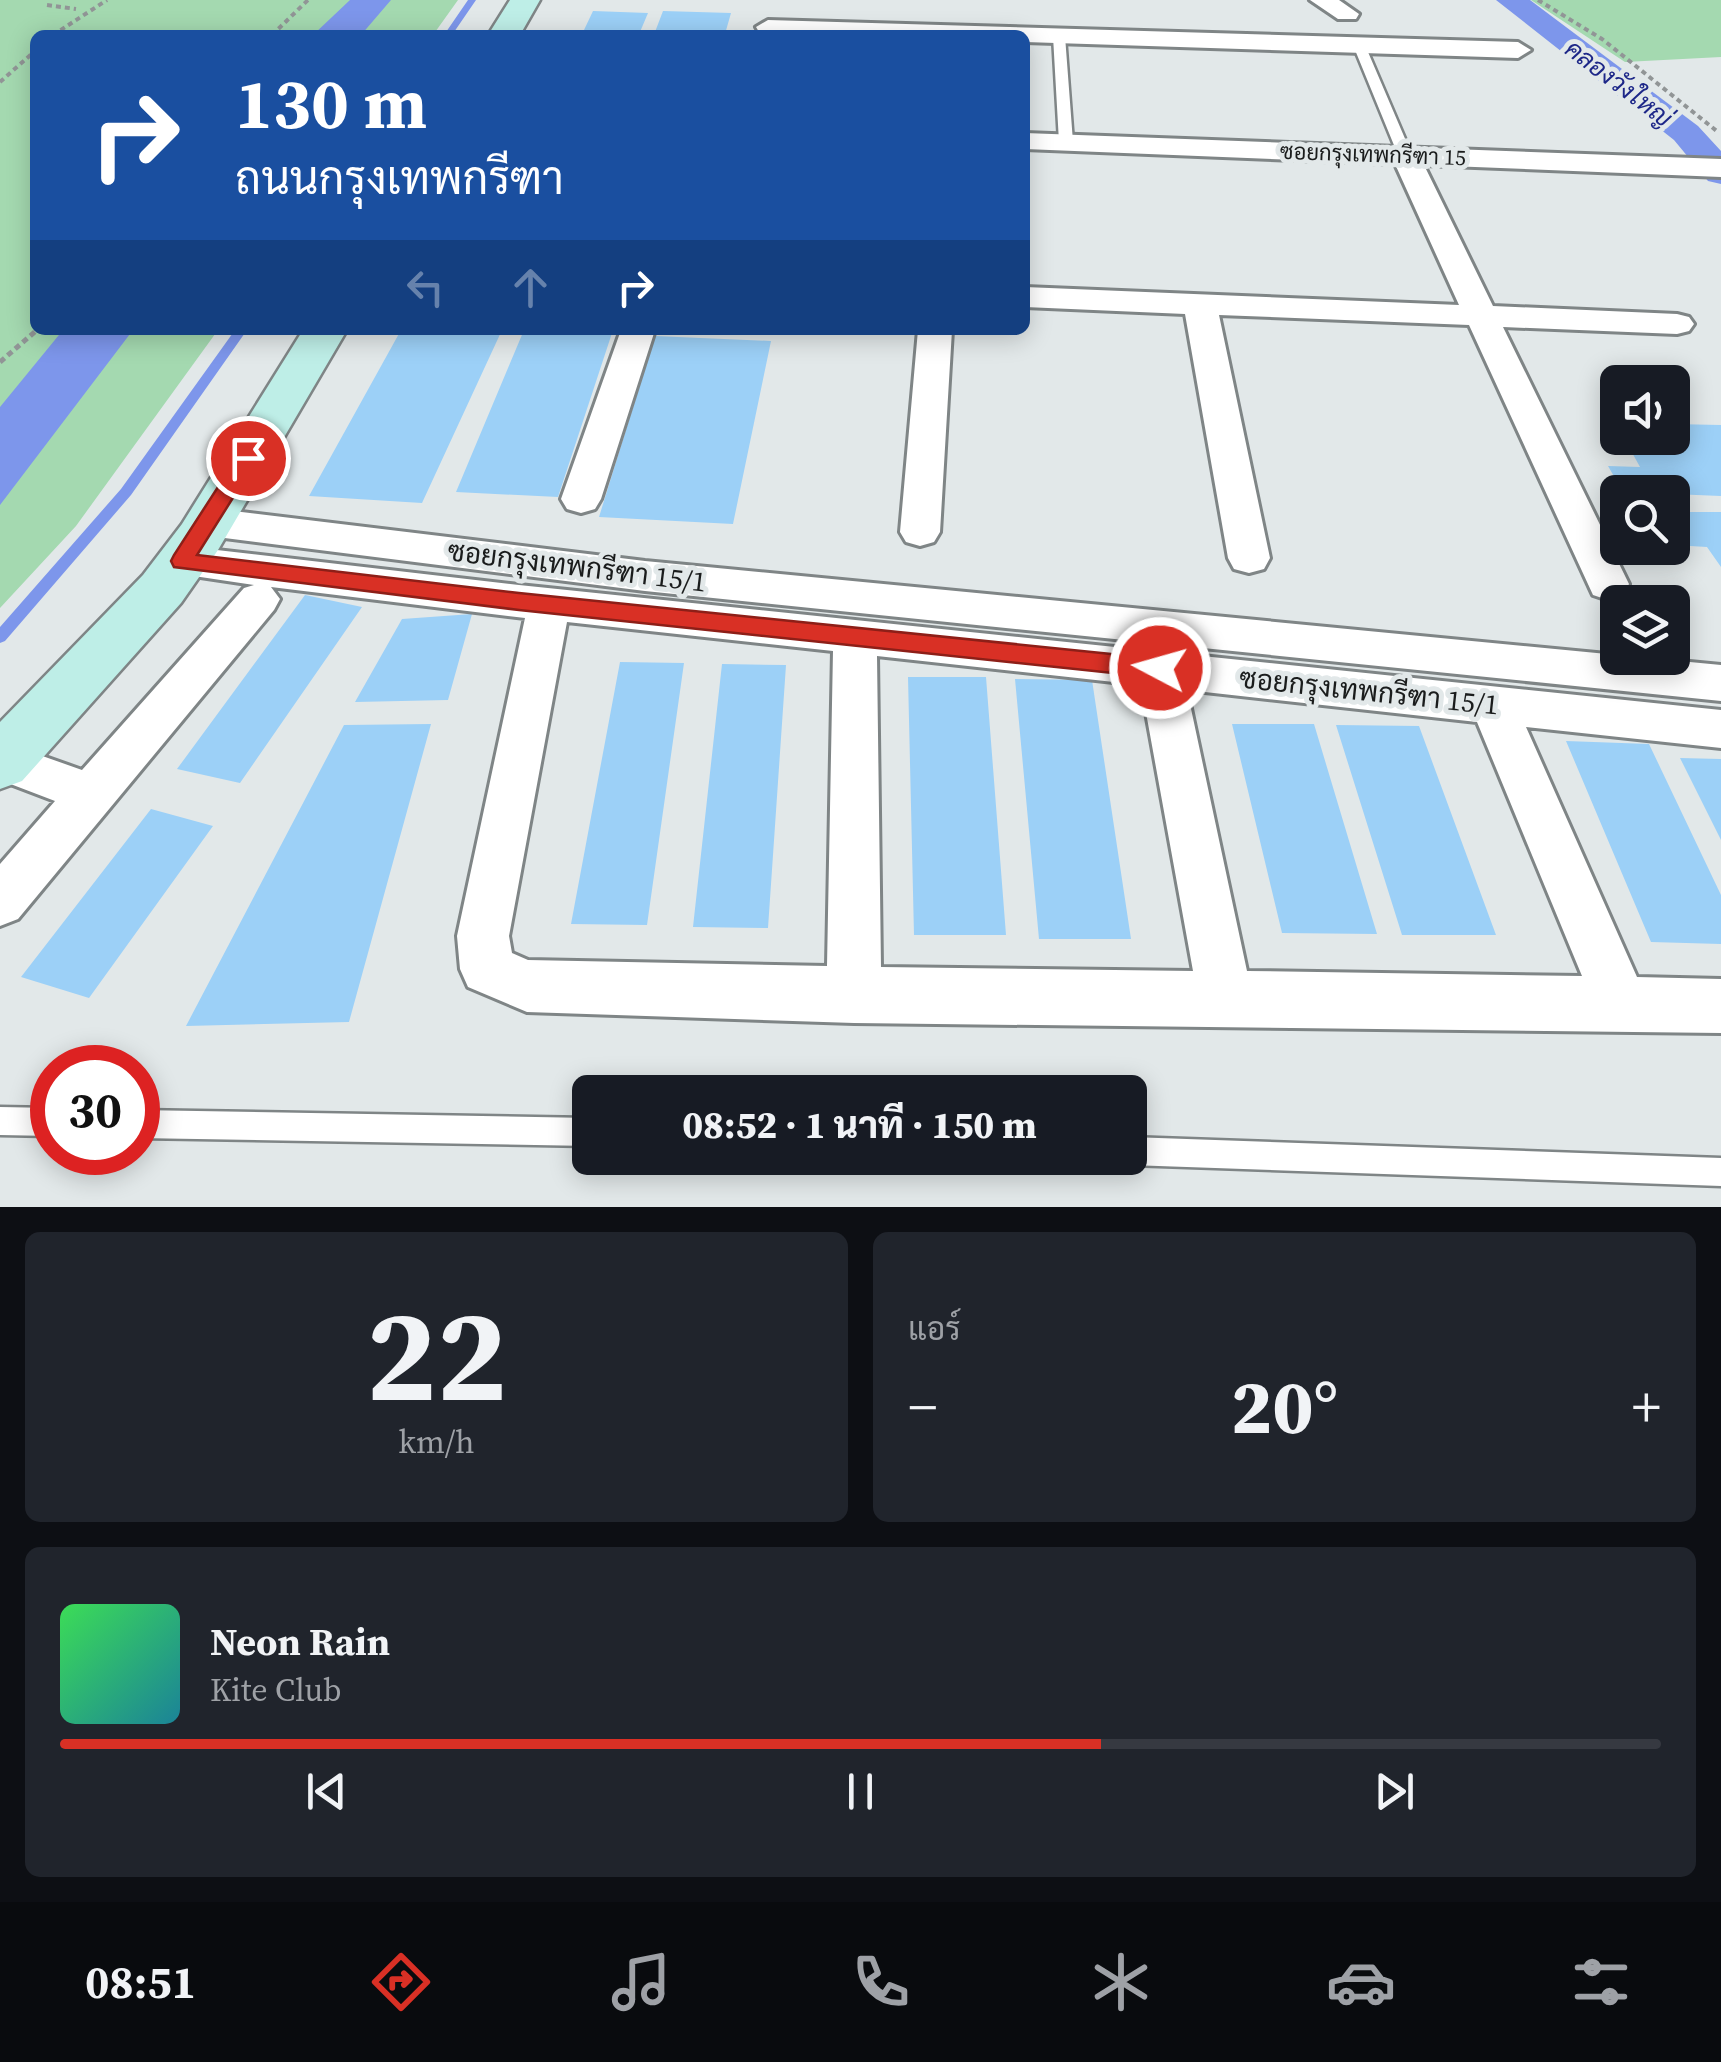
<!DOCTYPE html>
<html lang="th">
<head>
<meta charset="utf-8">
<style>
	:root { --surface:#171b24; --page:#20242c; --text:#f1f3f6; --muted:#9ea1a6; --line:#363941; --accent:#d93025 }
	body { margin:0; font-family:"Source Serif 4",Sarabun,serif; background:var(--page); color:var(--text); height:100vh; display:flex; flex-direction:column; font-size:38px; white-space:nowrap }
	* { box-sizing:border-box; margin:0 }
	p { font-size:32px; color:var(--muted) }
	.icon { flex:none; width:55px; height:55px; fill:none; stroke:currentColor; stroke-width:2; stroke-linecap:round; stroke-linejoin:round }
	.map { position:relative; height:1207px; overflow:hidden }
	.details { display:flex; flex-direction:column; gap:25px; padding:25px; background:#0d0f14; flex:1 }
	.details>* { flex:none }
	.banner { position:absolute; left:30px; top:30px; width:1000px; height:305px; border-radius:15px; box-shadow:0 5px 25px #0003; background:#1a4fa0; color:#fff; overflow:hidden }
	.fabs { position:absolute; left:1600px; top:365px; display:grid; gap:20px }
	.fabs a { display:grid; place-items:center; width:90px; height:90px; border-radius:15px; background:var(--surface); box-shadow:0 5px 25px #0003; font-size:50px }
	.speed { position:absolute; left:30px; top:1045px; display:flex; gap:20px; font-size:50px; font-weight:700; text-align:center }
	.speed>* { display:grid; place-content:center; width:130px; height:130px; border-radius:50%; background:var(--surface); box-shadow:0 5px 25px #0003; line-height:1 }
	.speed .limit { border:15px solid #d22; background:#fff; color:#111 }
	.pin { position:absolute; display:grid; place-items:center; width:85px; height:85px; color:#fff; margin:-42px; border:5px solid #fff; border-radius:50%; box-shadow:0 2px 10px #0007 }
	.me { position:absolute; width:110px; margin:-55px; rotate:276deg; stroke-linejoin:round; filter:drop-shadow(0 0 8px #0008) }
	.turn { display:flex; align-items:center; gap:35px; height:210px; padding:0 40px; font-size:45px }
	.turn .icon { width:130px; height:130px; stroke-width:2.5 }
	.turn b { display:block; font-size:70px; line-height:85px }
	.lanes { display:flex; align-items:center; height:95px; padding:0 40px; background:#0003; justify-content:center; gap:50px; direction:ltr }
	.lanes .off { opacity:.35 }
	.big { font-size:75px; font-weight:800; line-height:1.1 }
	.details .tile { flex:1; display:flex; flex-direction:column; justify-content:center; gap:15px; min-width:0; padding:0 35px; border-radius:15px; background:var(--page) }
	.details .dial { align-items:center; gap:0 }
	.dial b { font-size:130px; line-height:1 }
	.song { display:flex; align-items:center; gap:30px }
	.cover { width:120px; height:120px; border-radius:15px; background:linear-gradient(135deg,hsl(130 70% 55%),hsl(190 70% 35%)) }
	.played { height:10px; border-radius:5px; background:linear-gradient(90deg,var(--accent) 65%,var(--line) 65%) }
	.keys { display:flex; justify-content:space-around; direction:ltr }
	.heat { display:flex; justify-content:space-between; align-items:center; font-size:55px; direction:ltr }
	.details .tiles { flex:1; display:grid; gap:25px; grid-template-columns:1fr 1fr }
	.tile:last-child { grid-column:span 2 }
	.trip { position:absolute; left:572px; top:1075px; width:575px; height:100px; border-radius:15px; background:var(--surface); box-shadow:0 5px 25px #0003; font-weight:800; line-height:100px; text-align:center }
	.tabs { display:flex; height:160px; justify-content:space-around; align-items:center; background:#090b0e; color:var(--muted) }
	.tabs .icon { width:70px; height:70px }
	.tabs .active { color:var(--accent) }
	.tabs b { font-size:45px; color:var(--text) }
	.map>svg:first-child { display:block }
</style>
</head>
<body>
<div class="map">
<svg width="1721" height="1207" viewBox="0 0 1721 1207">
	<rect width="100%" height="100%" fill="#e2e8e9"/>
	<!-- green -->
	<path fill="#a4d9b0" d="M0 0H458L433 35H35V330H218L76 526 0 608Z
		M1531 0H1721V57L1625 62Z"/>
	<!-- water -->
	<path fill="#7d96eb" d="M350 0H391L361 35H313Z
		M63 330H133L0 505V407Z"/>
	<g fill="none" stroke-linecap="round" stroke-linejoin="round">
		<!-- stream -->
		<path fill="#7d96eb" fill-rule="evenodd" d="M468 0H476L452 35H444Z
			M235 330H247L131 495 5 641 0 643V627L121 489Z"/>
		<!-- canal -->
		<path fill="#7d96eb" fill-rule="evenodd" d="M1496 0H1530L1698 126 1721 151V184L1708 181 1674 140Z"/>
	</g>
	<!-- building -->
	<path fill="#9cd0f7" d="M593 11 648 13 640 32 584 30Z
		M663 11 731 13 725 34 655 32Z
		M401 330H502L422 503 309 496Z
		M524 330 612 333 558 497 456 492Z
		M655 336 771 341 733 524 599 517Z
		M1672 424 1721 425V496L1623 492 1608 466 1640 467 1624 438H1672Z
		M1672 512H1721V567L1707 547 1690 546 1678 529H1672Z
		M305 595 362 607 240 783 177 769Z
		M472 614 448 700 355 702 402 619Z
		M620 662 684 663 647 925 571 924Z
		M722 664 786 665 768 928 693 927Z
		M908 677H986L1006 935H914Z
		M1015 679 1092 680 1131 939H1039Z
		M431 724 349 1022 186 1026 344 725Z
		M1232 724H1314L1377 934 1282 933Z
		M1336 725 1419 726 1496 935H1402Z
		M1566 741 1649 744 1721 895V944L1651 942Z
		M1680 758 1721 759V840Z
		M151 809 213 826 89 998 21 977Z"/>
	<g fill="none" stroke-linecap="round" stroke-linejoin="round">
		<!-- lane casing -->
		<g stroke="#7f8586" stroke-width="5">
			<path id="lane" d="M1059 33 1065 36 1073 142 1066 146 1059 142 1053 36Z
				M1355 42 1365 45 1412 155 1410 158 1398 155 1353 45Z
				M0 1107 52 1108V1136L0 1135Z
				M138 1110 590 1118V1146L138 1138Z
				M1130 1137 1721 1158V1186L1130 1165 1119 1158H1130Z"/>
		</g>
		<!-- street casing -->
		<g stroke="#7f8586" stroke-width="6">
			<path id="street" d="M1310 0H1339L1359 14 1356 19H1338Z
				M768 20 1518 42 1531 50 1518 58 1025 42V35L759 32 756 27Z
				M1025 133 1721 159V177L1424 165 1493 306 1677 314 1689 317 1694 324 1689 331 1677 334 1503 327 1629 584 1623 595 1608 600 1593 595 1469 325 1219 315 1270 558 1264 569 1249 573 1234 569 1228 558 1185 314 1025 307V287L1459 305 1395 164 1025 149Z
				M621 330H655L601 499 595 509 581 513 567 509 561 499Z
				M918 330H952L940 532 934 542 920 546 906 542 900 532Z
				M209 508 645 561 1721 665V701L645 591 209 536 195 532 189 522 195 512Z
				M182 546 519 585 1721 710V748L1526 727 1637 977 1721 979V1033L854 1023 527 1012 468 987 460 969 457 936 525 618 271 587 280 599 274 610 18 919 0 926V864L55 801 0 780V741L82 770 244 588 254 585 167 572 161 561 167 550ZM567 622 833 651 827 966 528 960 512 953 509 936ZM877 656 1141 685 1193 971 881 967ZM1187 690 1477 722 1582 976 1247 971Z"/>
		</g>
		<!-- secondary casing -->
		<g stroke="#7f8586" stroke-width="5">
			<path id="secondary" d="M510 0H540L520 35H488Z
				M303 330H347L218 550 181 603 22 781 0 789V722L143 575 182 524Z"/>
		</g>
		<!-- path-far1 -->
		<path stroke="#919596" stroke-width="4" stroke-dasharray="5 4" stroke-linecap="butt" d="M1538 0 1602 39 1718 132
			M47 5 76 9
			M53 35 107 0
			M272 35 308 0
			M0 82 35 51"/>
		<!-- path -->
		<path stroke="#919596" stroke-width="5" stroke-dasharray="6 4" stroke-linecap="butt" d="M0 362 37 330"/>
		<!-- lane -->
		<use href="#lane" fill="#fff" fill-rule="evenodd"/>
		<!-- street -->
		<use href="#street" fill="#fff" fill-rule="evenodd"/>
		<!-- secondary -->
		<use href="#secondary" fill="#beeee7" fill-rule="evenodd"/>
	</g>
	<!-- route -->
	<path fill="#d93025" stroke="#8d1f18" stroke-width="2.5" d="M248 451 258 458 197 555 519 593 1160 659 1169 662 1172 668 1169 675 1160 678 519 610 174 567 171 561 174 555 240 453Z"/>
	<g text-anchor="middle" stroke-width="10" stroke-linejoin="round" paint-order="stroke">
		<!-- far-street labels -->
		<g font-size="22" fill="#1a1c1c" stroke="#e2e8e9">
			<text transform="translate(1373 154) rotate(2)" y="8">ซอยกรุงเทพกรีฑา 15</text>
		</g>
		<!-- far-water labels -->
		<g font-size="25" font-style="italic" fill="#1d2788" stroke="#e2e8e9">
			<text transform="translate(1619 83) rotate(37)" y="9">คลองวังใหญ่</text>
		</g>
		<!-- street labels -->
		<g font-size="28" fill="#1a1c1c" stroke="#e2e8e9">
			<text transform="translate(577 566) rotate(7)" y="10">ซอยกรุงเทพกรีฑา 15/1</text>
			<text transform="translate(1369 691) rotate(6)" y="10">ซอยกรุงเทพกรีฑา 15/1</text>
		</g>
	</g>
</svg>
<div class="fabs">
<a><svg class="icon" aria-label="sound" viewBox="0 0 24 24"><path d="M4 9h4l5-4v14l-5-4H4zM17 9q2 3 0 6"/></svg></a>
<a><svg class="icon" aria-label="search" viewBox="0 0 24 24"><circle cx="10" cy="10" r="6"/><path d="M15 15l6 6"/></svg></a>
<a><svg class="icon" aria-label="layers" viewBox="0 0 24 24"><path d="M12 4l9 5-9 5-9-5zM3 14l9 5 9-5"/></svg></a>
</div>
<div class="speed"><div class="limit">30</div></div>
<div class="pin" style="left:248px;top:458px;background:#d93025"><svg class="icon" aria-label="arrive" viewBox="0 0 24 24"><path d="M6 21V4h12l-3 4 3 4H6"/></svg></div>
<svg class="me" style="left:1160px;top:668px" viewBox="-20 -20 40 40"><circle r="17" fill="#d93025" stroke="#fff" stroke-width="3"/><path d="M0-11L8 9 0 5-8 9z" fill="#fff"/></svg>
<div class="trip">08:52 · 1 นาที · 150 m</div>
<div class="banner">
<div class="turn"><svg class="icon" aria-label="right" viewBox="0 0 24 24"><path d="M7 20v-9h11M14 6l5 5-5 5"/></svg><div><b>130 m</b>ถนนกรุงเทพกรีฑา</div></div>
<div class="lanes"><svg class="icon off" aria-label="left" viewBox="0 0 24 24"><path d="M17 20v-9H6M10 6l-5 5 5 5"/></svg><svg class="icon off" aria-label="ahead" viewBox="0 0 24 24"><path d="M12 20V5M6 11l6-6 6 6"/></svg><svg class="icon" aria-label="right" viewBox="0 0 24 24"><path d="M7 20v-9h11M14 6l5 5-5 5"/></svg></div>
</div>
</div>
<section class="details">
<div class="tiles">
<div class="tile dial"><b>22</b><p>km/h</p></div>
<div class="tile"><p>แอร์</p>
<div class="heat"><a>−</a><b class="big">20°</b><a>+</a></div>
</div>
<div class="tile">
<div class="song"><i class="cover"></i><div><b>Neon Rain</b><p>Kite Club</p></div></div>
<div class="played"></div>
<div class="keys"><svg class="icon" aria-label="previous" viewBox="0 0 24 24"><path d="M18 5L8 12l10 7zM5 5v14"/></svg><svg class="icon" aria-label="pause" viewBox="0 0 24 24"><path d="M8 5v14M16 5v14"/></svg><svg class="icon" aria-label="next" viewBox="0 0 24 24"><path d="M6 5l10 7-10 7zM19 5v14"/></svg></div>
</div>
</div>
</section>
<nav class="tabs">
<b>08:51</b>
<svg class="icon active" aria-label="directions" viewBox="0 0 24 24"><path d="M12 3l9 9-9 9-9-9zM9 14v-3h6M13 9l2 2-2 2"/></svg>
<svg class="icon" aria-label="music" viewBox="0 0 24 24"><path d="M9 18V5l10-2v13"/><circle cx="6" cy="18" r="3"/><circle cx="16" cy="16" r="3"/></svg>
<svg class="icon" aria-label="phone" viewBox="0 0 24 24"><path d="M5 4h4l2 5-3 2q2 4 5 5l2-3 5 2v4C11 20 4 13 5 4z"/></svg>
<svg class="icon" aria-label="climate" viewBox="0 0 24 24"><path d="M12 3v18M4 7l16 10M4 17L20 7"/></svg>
<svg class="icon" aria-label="car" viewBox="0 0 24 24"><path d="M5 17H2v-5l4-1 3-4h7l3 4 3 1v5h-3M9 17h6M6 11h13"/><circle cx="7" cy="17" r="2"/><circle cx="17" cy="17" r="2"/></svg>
<svg class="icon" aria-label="filters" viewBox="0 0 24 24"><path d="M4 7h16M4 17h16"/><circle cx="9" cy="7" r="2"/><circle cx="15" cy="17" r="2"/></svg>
</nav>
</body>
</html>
